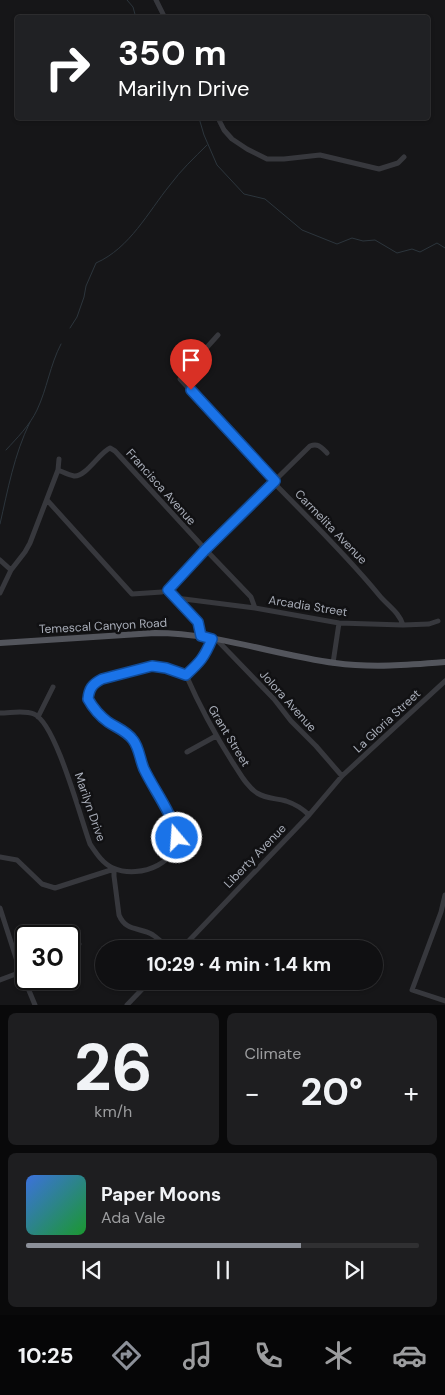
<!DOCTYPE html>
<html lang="en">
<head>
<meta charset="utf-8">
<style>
	:root { --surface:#101012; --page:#1e1e20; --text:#f1f3f6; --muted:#9c9d9f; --line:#303032; --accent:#8c9099 }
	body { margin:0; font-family:"DM Sans",sans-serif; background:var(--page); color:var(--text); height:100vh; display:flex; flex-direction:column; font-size:19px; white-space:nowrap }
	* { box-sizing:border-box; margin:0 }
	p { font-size:16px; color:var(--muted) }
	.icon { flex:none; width:28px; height:28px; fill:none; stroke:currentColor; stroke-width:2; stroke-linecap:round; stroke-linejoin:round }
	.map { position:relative; height:1005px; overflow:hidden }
	.sheet { display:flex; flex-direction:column; gap:8px; padding:8px; background:#09090a; flex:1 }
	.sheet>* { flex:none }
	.guide { position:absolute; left:15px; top:15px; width:415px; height:105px; border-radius:5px; box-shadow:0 1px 4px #0004,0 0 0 1px var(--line); background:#202124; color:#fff; overflow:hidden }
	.speed { position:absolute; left:15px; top:925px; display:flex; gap:10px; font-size:25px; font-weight:700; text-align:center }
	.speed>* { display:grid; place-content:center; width:65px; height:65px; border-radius:50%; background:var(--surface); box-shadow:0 1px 4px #0004,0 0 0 1px var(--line); line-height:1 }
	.speed .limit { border:2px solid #111; border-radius:8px; background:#fff; color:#111 }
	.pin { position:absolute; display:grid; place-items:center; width:42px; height:42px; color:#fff; margin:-51px -21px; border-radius:50% 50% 50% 0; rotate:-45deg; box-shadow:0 0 5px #0007 }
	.pin .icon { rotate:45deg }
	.me { position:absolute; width:55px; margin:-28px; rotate:342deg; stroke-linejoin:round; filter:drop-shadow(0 0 4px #0008) }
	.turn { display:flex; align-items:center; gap:18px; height:105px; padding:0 20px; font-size:22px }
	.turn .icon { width:65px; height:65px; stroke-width:2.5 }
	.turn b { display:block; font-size:35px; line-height:42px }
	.big { font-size:38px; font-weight:700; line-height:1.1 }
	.sheet .card { flex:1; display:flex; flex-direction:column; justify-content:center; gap:8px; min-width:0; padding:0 18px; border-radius:8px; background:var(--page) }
	.sheet .dial { align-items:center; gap:0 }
	.dial b { font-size:65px; line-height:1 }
	.song { display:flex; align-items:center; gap:15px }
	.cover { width:60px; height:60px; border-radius:8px; background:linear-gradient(135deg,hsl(220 70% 55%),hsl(130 70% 35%)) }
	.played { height:5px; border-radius:2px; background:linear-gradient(90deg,var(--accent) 70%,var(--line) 70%) }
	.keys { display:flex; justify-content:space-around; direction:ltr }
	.heat { display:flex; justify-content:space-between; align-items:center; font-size:28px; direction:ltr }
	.sheet .tiles { flex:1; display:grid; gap:8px; grid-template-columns:1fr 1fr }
	.card:last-child { grid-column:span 2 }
	.trip { position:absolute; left:95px; top:940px; width:288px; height:50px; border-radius:25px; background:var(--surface); box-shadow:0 1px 4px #0004,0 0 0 1px var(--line); font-weight:700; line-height:50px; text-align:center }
	.tab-bar { display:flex; height:80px; justify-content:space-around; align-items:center; background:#060607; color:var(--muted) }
	.tab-bar .icon { width:35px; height:35px }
	.tab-bar .on { color:var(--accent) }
	.tab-bar b { font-size:22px; color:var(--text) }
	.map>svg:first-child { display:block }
</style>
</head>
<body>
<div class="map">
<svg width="445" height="1005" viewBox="0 0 445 1005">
	<rect width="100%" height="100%" fill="#161618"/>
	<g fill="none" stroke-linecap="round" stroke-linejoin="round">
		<!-- stream -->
		<path stroke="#2c353c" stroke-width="1" d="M127 0 133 7 136 18
			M199 118 204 135 217 165 244 194 265 199 302 230 337 244 352 238 363 241 375 240 397 253 412 249 420 252 437 243 445 248
			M70 328 77 317 84 297 86 286 96 263C130 248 148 212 170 185 181 170 194 158 207 145
			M6 450C17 438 30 425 37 410 47 389 50 365 61 344
			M0 524C8 489 14 455 30 422"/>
		<!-- minor -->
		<path stroke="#37383d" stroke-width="5" d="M156 0 165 18
			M218 118 224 130 232 139 247 149 267 159H284L320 155 379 169 398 163 404 157
			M218 335 182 375 180 379 275 481 278 487C313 523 348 557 379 595 388 606 399 612 403 625
			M58 470C63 472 69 475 74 476 86 477 99 453 110 448L115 451 205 549 251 597 255 608
			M47 500 132 594 162 592 168 590
			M0 560 11 570
			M168 590 205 549 310 446C318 443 321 447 327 453
			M168 590 198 622 201 636
			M0 593 11 570 25 552 30 543 58 470 59 459
			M176 598 255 608 339 623 403 625 429 624 438 621
			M217 640 274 699 291 721 316 746 342 776
			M333 663 339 623
			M186 675C200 707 214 733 233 763 240 773 246 786 257 793 267 799 275 798 286 801 295 804 302 808 309 815
			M186 675C199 662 205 657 212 639
			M0 713C11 713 24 710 34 714 56 723 81 820 90 844 96 853 103 864 113 868 140 880 185 862 175 828 168 805 151 786 142 764 139 756 138 745 133 739 125 730 117 728 108 722 100 716 93 708 88 699 89 689 92 684 102 679L152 666 166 668 186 675
			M38 717 53 687
			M187 752 216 736
			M0 857 17 860 42 884 55 888 114 869V876L119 915C126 932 140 927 153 935 159 939 164 944 169 949
			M445 895 441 912 412 990 445 1001
			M0 908 18 964 35 1005
			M69 947 79 944
			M181 949 309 815 342 776 445 681
			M18 964 26 961
			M0 980 21 972
			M127 1005 150 981"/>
		<!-- major -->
		<path stroke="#53555c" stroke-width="6" d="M0 643 155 633C216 633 275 655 335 663 371 668 409 665 445 662"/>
	</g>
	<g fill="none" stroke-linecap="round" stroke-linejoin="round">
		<!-- route casing -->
		<g stroke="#114b97" stroke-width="12">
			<path id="route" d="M177 838C172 812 155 792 144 769 140 760 139 747 133 740 127 731 117 728 108 722 100 716 93 708 88 699 89 689 92 684 102 679L152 666 166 668 186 675C200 662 204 658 212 639L201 636 198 622 168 590 205 550 275 481 191 390"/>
		</g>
		<!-- route -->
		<use href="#route" stroke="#1a73e8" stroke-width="9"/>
	</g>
	<g text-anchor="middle" stroke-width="5" stroke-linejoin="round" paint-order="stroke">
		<!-- street labels -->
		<g font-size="12" fill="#a8adb8" stroke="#111113">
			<text transform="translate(161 487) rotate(48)" y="4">Francisca Avenue</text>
			<text transform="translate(331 527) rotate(46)" y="4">Carmelita Avenue</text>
			<text transform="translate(308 606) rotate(9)" y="4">Arcadia Street</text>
			<text transform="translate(103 626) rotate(-3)" y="4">Temescal Canyon Road</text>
			<text transform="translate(288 701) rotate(48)" y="4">Jolora Avenue</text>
			<text transform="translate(387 721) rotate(-43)" y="4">La Gloria Street</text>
			<text transform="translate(229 736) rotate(59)" y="4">Grant Street</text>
			<text transform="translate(90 807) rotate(71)" y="4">Marilyn Drive</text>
			<text transform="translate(255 856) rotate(-46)" y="4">Liberty Avenue</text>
		</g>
	</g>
</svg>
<div class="speed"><div class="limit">30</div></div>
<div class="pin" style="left:191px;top:390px;background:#d93025"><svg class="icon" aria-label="arrive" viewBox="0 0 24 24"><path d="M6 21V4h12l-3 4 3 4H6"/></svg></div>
<svg class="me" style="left:177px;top:838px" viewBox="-20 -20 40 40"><circle r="17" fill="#1a73e8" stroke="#fff" stroke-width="3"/><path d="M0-11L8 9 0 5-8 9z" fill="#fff"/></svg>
<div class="trip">10:29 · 4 min · 1.4 km</div>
<div class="guide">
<div class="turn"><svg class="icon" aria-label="right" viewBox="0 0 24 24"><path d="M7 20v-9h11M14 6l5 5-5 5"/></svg><div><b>350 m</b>Marilyn Drive</div></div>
</div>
</div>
<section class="sheet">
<div class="tiles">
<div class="card dial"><b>26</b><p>km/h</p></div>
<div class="card"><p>Climate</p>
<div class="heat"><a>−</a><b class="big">20°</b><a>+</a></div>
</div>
<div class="card">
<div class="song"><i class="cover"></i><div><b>Paper Moons</b><p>Ada Vale</p></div></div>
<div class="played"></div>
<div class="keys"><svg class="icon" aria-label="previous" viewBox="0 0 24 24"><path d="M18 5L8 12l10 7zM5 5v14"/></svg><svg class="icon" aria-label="pause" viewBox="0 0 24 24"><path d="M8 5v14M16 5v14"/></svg><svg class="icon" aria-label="next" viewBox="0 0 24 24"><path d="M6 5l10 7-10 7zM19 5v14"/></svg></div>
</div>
</div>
</section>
<nav class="tab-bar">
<b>10:25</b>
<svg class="icon on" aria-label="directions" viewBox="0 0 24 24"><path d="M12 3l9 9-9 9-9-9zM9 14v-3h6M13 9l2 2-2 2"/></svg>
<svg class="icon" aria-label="music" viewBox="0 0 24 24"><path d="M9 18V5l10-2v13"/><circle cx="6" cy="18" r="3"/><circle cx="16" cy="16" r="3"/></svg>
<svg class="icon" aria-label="phone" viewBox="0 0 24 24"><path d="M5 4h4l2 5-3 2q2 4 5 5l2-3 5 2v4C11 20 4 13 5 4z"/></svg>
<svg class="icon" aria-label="climate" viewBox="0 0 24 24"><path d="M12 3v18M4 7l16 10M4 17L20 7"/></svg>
<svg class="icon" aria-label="car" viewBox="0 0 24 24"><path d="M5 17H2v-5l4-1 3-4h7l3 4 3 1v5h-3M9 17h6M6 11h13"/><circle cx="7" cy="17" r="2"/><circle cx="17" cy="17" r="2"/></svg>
</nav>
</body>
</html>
